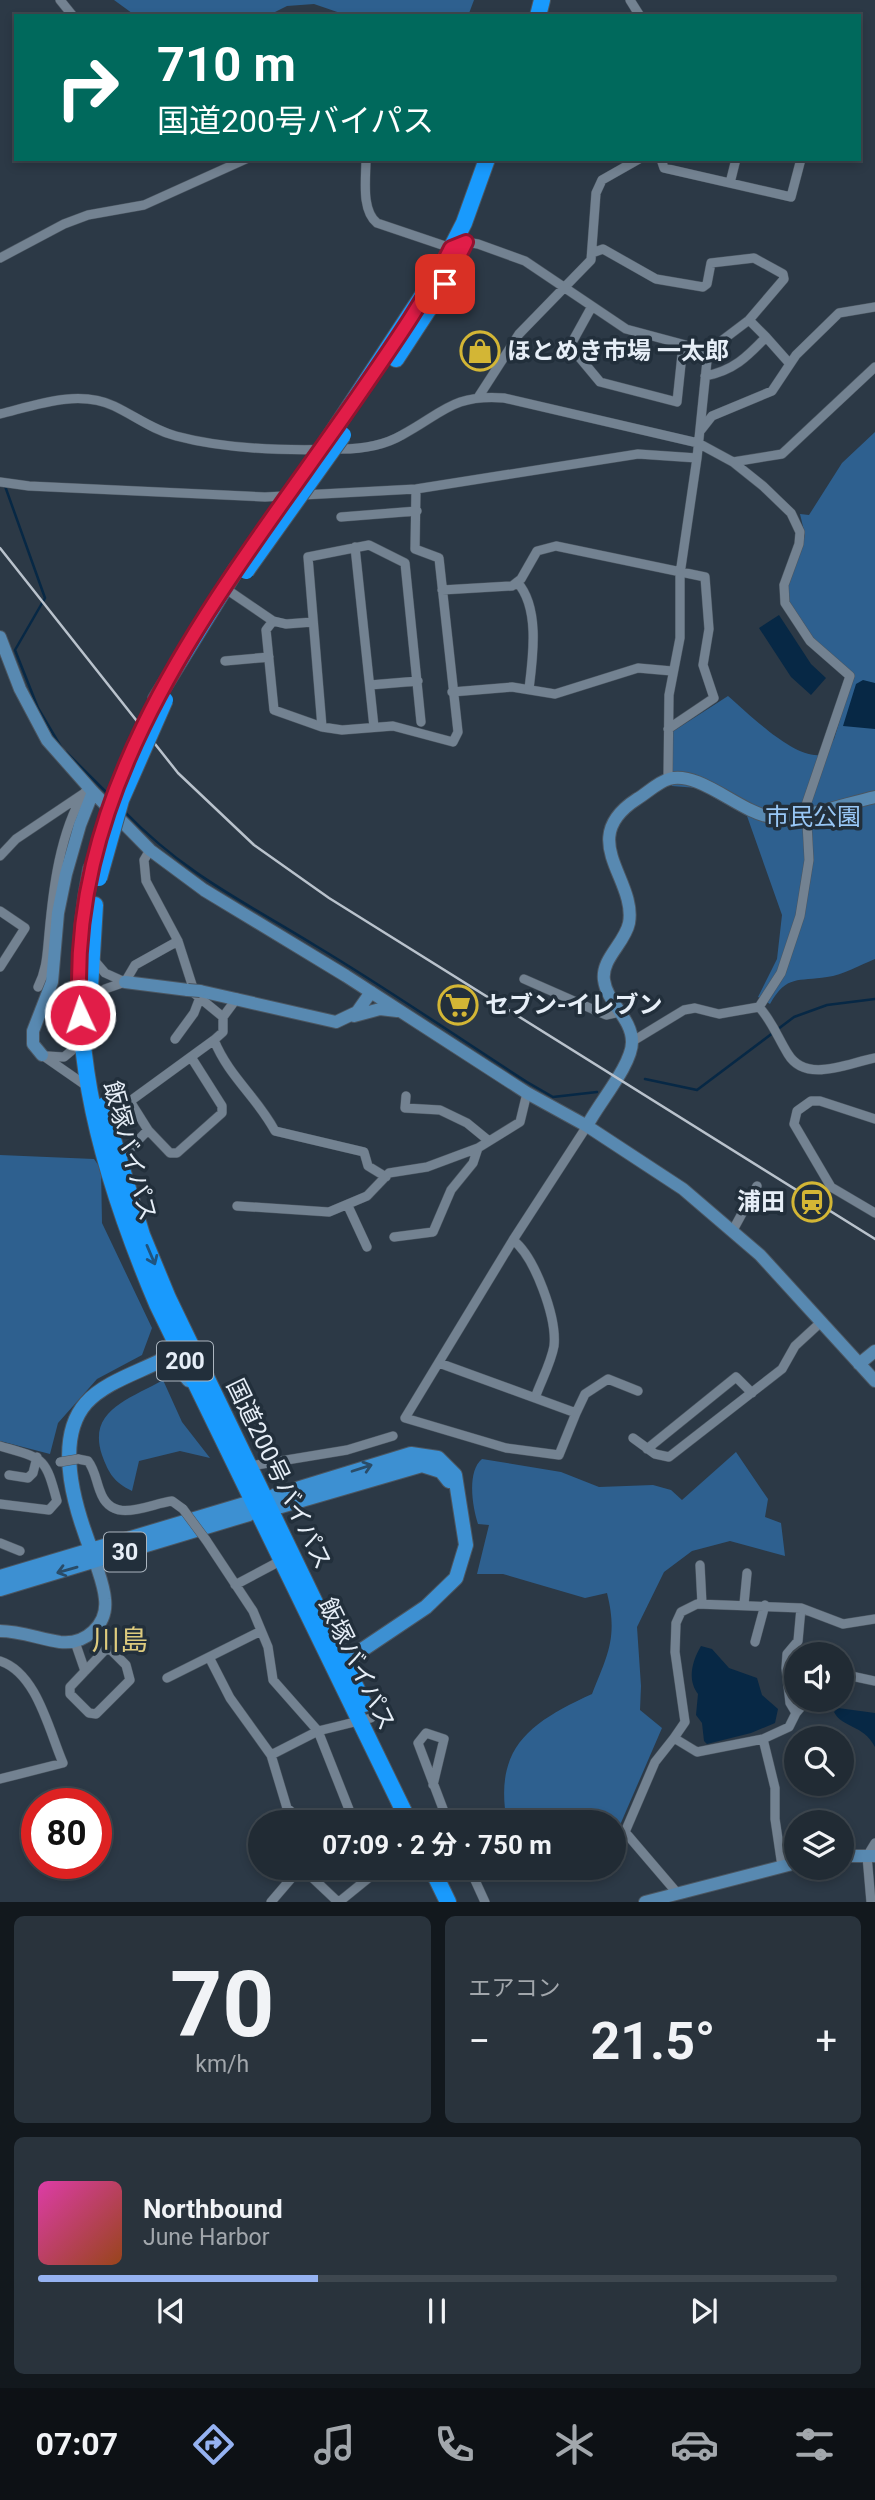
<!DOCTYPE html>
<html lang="ja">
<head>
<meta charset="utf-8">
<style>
	:root { --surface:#212b34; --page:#29333c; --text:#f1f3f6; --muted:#a2a7ac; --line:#3e474f; --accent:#95b2f1 }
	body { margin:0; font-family:Roboto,"Noto Sans JP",sans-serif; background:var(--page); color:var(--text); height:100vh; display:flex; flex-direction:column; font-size:26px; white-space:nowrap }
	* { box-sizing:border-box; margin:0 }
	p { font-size:23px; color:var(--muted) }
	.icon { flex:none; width:38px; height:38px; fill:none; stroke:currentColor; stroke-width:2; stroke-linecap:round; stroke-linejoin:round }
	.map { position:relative; height:1902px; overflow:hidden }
	.panel { display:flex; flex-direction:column; gap:14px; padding:14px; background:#12181d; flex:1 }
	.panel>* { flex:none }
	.banner { position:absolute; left:14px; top:14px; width:847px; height:147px; border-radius:0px; box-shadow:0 4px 10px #0003,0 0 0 2px var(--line); background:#00695c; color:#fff; overflow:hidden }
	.controls { position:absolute; left:784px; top:1642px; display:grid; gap:14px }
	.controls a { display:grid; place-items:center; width:70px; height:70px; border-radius:50%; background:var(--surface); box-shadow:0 4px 10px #0003,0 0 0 2px var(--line); font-size:35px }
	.speed { position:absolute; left:21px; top:1788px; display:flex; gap:14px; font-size:35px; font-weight:700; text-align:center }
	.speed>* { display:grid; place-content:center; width:91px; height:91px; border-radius:50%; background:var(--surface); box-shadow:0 4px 10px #0003,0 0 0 2px var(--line); line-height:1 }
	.speed .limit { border:10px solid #d22; background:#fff; color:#111 }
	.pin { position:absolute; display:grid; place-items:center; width:60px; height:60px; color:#fff; margin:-30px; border-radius:14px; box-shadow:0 4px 10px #0006 }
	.me { position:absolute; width:77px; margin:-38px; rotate:357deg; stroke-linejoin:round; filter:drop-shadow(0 0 5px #0008) }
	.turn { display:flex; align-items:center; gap:24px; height:147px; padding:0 28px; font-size:32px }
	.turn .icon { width:91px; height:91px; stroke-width:2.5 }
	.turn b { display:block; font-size:49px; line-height:60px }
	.big { font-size:52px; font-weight:700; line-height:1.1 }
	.panel .tile { flex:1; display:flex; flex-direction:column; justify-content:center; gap:10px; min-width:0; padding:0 24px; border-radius:10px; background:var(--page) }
	.panel .dial { align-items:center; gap:0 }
	.dial b { font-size:91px; line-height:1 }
	.song { display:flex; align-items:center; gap:21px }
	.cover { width:84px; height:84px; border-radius:10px; background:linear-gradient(135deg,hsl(320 70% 55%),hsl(20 70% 35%)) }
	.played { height:7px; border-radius:4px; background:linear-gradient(90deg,var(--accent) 35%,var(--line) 35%) }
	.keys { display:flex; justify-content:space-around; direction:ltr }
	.heat { display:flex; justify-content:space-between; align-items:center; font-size:38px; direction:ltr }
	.panel .tiles { flex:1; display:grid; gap:14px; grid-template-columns:1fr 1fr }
	.tile:last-child { grid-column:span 2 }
	.trip { position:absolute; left:248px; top:1810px; width:378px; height:70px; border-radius:35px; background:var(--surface); box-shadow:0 4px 10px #0003,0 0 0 2px var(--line); font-weight:700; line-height:70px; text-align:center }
	.tabs { display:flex; height:112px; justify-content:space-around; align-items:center; background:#0d1115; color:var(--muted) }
	.tabs .icon { width:49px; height:49px }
	.tabs .active { color:var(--accent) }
	.tabs b { font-size:32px; color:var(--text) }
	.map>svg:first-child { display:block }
</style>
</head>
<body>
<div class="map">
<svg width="875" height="1902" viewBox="0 0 875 1902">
	<rect width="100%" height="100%" fill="#2c3946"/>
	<!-- green -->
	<path fill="#2e608f" d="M114 0H474L468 16H349L314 4 287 6 267 16H136Z
		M875 432V959C860 965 843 975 827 977 798 982 787 974 770 1004L758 997 777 959 782 915 747 816 697 788 672 786V732L728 696C749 714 793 758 820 755L834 739 854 674 813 639 790 604 788 585 805 535 800 514 809 515 842 463Z
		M0 1155 94 1159 101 1169 102 1223 152 1328 142 1355 97 1379 58 1423 50 1454 0 1441Z
		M163 1380 182 1422 210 1458 180 1451 139 1461 132 1491C114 1482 109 1474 102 1455 87 1410 130 1399 163 1380Z
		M736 1452 768 1499 765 1517 781 1523 785 1556 730 1541 692 1551 664 1572 637 1627 641 1686 640 1710 662 1728 620 1825 614 1826V1822H507C493 1747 531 1722 592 1694 608 1654 618 1637 607 1593L585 1598 503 1574H477L489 1525 478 1524C472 1506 467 1471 482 1459L561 1472 599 1487 653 1485 671 1490 682 1500Z"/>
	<!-- water -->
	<path fill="#072845" d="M779 615 811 664 826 678 811 695 791 677 759 628Z
		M863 680 875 683V729L843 726 856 684Z
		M701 1646 712 1649 729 1668 757 1678 762 1695 778 1709 775 1723 751 1733 707 1744 704 1741 702 1723 696 1715 698 1694C687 1680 692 1661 701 1646Z
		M838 1708 875 1713V1747C863 1724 842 1728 834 1712Z"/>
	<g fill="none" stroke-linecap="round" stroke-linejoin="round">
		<!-- stream -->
		<path stroke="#072845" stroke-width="2.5" d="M5 486 45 598 15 650 38 708 61 747
			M66 752 113 799
			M125 812C186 875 243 901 316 946 388 989 457 1037 527 1082L553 1097 597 1092
			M645 1079 697 1090 794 1017 827 1005 875 999"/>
		<!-- street casing -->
		<g stroke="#4b5661" stroke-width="10">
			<path id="street" d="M60 0 73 16
				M630 0 640 16
				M366 159C366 179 361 210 377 223L451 248 466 242 478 244 525 261 626 329 708 351 697 458 680 574V638L669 695 668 779
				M661 159 664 168 791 197 801 159
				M730 183 736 159
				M592 253 603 249 656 279 703 287 707 284 711 263 754 258 783 274 784 279 749 320 708 351
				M0 258 64 224 88 215 144 205 246 159
				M591 308 570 346 600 382 677 402 683 345
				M749 320 766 337
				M705 376C733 371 747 357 766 337L790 364
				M479 396 519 334 591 260 596 193 602 180 639 159
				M0 414C36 405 78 389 114 406 135 416 153 430 176 436 228 450 287 451 341 449 362 449 383 446 402 435 443 413 453 394 504 398L698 443 733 462 763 486 791 513 800 532 799 544 784 585 785 603 810 641 850 676 806 805 809 860 800 916 781 973 759 1007 719 1014 695 1008 684 1010 633 1041
				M701 430 712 416 772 391 796 355 839 313 875 307
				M733 462 782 454 875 367
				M0 482 29 486 265 497 416 489 638 454 697 458
				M341 517 417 511
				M355 547 374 727
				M517 582C540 607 533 657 529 689
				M442 590 512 586 521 579 537 551 556 546 705 577 709 629 703 665 714 698 668 729
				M232 593 273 621 266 630 274 710 322 727 342 730 393 726 453 742 458 732 439 558 415 549 416 489
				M273 621 286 624 313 622
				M225 661 269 657
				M370 685 418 681
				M452 692 512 687 555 694 638 668 672 671
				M322 727 308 557 369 545 405 563 421 722
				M150 850 144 860 146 881 178 941 195 994 223 1017
				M0 856 16 839 83 794
				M0 911 25 928 0 967
				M93 959 105 973 125 982
				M524 979 606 1015 620 1012
				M38 987C47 969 47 954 49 934 53 889 60 832 84 793
				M90 1003 105 989 125 982 135 965 178 941
				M759 1007C772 1021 778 1038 788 1054 806 1084 848 1063 875 1058
				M175 1039 194 1013 199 1000
				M214 1040C229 1077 257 1097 275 1131L364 1152 368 1166 386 1177
				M42 1055 88 1087
				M47 1056 64 1057 82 1042
				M406 1096 405 1108 440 1110 467 1123 489 1141
				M875 1119 820 1101H811L797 1111 794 1124 831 1187 875 1213
				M148 1130 131 1103 133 1099 214 1040 223 1032V1017L237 998
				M119 1160 148 1130 170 1153H177L222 1113V1106L191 1057
				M237 1206 329 1212 367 1196 389 1173 427 1167 478 1148
				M348 1206 367 1247
				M733 1230 757 1186
				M394 1237 433 1232 451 1190 473 1163 478 1148 520 1122 527 1093
				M513 1240C535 1257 557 1318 554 1346 551 1363 541 1381 535 1398L576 1413 559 1455 506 1448 405 1418 513 1240 587 1126
				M439 1363 535 1398
				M576 1413 585 1394 608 1379 638 1391
				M633 1438 655 1454 669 1457 782 1369 795 1346 820 1323
				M0 1446C44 1459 45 1456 57 1501L49 1510 0 1504
				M647 1449 736 1377 752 1393
				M78 1459 88 1461C95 1470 96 1481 100 1491 112 1526 148 1504 172 1501L183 1509
				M250 1466 347 1450 393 1436
				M9 1475 28 1478 33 1473 37 1457
				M206 1540 253 1611 268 1647 273 1680 318 1731 354 1822
				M0 1543 20 1551
				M700 1565 702 1604
				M235 1585 282 1560
				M744 1604 747 1573
				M261 1631 209 1657 230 1698 271 1755 287 1808 303 1822
				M75 1642 85 1671
				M755 1642 765 1605
				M105 1650H111L126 1665 130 1680 96 1714 89 1713 70 1694V1687Z
				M0 1661C37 1673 49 1731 63 1763L0 1779
				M842 1674 875 1681
				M167 1678 209 1657
				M796 1713 808 1699
				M674 1738 685 1722 675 1652 676 1623 681 1612 697 1604 801 1608
				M271 1755 318 1731 371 1718
				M433 1785 444 1739 426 1733 418 1743 448 1822
				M782 1866 775 1819V1788L763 1739 789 1727 796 1713 790 1703 786 1668 787 1654 798 1641 801 1608 843 1624 875 1619
				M301 1867 338 1902
				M469 1867 485 1902
				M678 1894 625 1832 655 1762 674 1738 697 1752 763 1739
				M271 1902 301 1867
				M339 1902 371 1876 375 1867
				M871 1902 867 1856 875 1843"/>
		</g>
		<!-- secondary casing -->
		<g stroke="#4b5661" stroke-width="14">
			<path id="secondary" d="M0 637 20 689 47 740 93 792 150 850 204 890 346 976 527 1093 587 1126 683 1189 760 1255 875 1381
				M125 982 188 990
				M200 991 336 1022 357 1012 371 992
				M354 1016 380 1009 397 1011
				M42 1055 33 1044V1031L52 982 58 913 66 874 80 825 93 792
				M587 1126C598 1104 632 1065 632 1042 632 1018 607 1003 604 980 601 959 625 943 629 923 637 879 575 839 637 799 647 793 658 782 669 779 699 770 741 813 771 817 799 821 847 803 875 797
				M859 1364 875 1351
				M0 1631C20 1631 40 1639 60 1642 85 1645 108 1625 105 1599 104 1586 99 1574 95 1561
				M842 1856H875
				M645 1902 796 1863"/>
		</g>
		<!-- primary casing -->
		<g stroke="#4b5661" stroke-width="16">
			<path id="primary" d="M160 1361 176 1364 189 1380
				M274 1496 411 1454 438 1458 455 1475 466 1545 456 1578 426 1607 344 1662
				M281 1506 422 1465 441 1471 449 1481
				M94 1557C77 1515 52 1442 86 1403 104 1383 136 1373 160 1361
				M0 1577 245 1504
				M0 1589 249 1514"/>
		</g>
		<!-- highway casing -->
		<g stroke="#4b5661" stroke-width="18">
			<path id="highway" d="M538 16 542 0
				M396 359 445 284 459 256
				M327 441 442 266 464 223 487 159
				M156 699 237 568
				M91 869C60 1025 96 1160 157 1304L409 1822
				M89 1005 95 905
				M103 1106 142 1235 168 1298 364 1704
				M431 1867 448 1902"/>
		</g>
		<!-- street -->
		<use href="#street" stroke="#738291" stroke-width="9"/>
		<!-- secondary -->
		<use href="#secondary" stroke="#5889b1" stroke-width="12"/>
		<!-- primary -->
		<use href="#primary" stroke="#3d90d2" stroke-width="14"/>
		<!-- highway -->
		<use href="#highway" stroke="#199afd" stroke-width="16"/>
		<!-- rail -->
		<path stroke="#b9c2cc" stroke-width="2.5" d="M0 548 178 773 254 845 329 898 875 1239"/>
		<!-- street-bridge casing -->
		<g stroke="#4b5661" stroke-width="10" stroke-linecap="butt">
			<path id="street-bridge" d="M60 1462 78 1459
				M183 1509 206 1540"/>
		</g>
		<!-- secondary-bridge casing -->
		<g stroke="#4b5661" stroke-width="14" stroke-linecap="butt">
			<path id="secondary-bridge" d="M188 990 200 991"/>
		</g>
		<!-- highway-bridge casing -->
		<g stroke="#4b5661" stroke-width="18" stroke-linecap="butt">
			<path id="highway-bridge" d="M246 571 343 435
				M99 878 121 800 165 700"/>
		</g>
		<!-- street-bridge -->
		<use href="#street-bridge" stroke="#738291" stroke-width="9"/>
		<!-- secondary-bridge -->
		<use href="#secondary-bridge" stroke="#5889b1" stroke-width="12"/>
		<!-- highway-bridge -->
		<use href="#highway-bridge" stroke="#199afd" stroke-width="16"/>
	</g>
	<!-- one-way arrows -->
	<defs><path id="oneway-shaft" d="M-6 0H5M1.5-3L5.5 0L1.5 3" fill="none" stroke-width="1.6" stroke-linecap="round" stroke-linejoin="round" transform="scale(1.75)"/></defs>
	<use stroke="#1f547f" href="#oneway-shaft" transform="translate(151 1255) rotate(67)"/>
	<g stroke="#2a4c68">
		<use href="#oneway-shaft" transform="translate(362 1468) rotate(-18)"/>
		<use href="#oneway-shaft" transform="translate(67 1570) rotate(164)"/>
	</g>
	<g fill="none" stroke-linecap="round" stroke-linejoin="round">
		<!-- route casing -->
		<g stroke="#92132f" stroke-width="18">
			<path id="route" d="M80 1015C64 773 229 583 358 396 391 348 425 300 451 248L466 242 445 284"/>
		</g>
		<!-- route -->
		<use href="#route" stroke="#e11d48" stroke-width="12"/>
	</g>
	<!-- icons -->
	<defs>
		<g id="shop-ring" transform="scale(2.0125)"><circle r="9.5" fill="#222f3b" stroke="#d3b635" stroke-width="1.5"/><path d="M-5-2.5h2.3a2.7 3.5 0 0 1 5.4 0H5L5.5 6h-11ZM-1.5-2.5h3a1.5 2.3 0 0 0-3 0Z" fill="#d3b635"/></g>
		<g id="supermarket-ring" transform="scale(2.0125)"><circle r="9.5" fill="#222f3b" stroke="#d3b635" stroke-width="1.5"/><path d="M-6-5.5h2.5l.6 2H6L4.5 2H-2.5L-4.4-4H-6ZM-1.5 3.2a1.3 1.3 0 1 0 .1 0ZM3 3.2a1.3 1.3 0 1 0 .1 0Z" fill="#d3b635"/></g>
		<g id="station-ring" transform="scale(2.0125)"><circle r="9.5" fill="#222f3b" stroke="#d3b635" stroke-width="1.5"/><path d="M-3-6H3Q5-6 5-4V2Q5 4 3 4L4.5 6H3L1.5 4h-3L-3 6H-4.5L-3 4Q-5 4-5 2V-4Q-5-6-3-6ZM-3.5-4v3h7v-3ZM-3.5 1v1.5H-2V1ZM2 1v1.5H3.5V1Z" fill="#d3b635"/></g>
	</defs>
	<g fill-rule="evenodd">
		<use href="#shop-ring" x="480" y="351"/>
		<use href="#supermarket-ring" x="458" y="1005"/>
		<use href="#station-ring" x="812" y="1202"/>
	</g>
	<g text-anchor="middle" stroke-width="7" stroke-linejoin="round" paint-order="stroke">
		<!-- shield labels -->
		<g fill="#222f3b" stroke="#abb5bf" stroke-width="2">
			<rect x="157" y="1341.5" width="56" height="39" rx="5"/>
			<rect x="104" y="1532.5" width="42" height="39" rx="5"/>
		</g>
		<g font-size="23" font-weight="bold" fill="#e6eef7">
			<text x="185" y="1369">200</text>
			<text x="125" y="1560">30</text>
		</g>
		<!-- poi labels -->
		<g font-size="24" font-weight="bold" fill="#e6eef7" stroke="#222f3b" text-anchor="start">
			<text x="507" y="359">ほとめき市場 一太郎</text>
			<text x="485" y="1013">セブン-イレブン</text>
			<text x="785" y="1210" text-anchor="end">浦田</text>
		</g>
		<!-- park labels -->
		<g font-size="24" fill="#98c7f6" stroke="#222f3b">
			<text x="813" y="825">市民公園</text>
		</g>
		<!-- street labels -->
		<g font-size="24" fill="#e6eef7" stroke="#222f3b">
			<text transform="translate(130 1151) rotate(75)" y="8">飯塚バイパス</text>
			<text transform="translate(279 1474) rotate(64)" y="8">国道200号バイパス</text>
			<text transform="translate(357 1664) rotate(64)" y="8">飯塚バイパス</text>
		</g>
		<!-- quarter labels -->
		<g font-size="28" fill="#decb7e" stroke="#222f3b">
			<text x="120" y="1650">川島</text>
		</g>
	</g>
</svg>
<div class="controls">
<a><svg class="icon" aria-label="sound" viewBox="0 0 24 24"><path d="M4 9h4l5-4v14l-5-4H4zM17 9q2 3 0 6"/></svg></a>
<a><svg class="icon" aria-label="search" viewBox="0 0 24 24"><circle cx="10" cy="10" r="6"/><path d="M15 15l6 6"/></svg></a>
<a><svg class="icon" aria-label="layers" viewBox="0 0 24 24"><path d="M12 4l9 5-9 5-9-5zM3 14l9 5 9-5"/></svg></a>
</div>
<div class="speed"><div class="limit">80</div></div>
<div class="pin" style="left:445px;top:284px;background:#d93025"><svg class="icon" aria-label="arrive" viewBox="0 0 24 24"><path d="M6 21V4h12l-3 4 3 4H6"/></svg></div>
<svg class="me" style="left:80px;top:1015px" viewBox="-20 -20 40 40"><circle r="17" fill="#e11d48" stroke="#fff" stroke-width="3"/><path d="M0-11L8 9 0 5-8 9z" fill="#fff"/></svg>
<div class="trip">07:09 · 2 分 · 750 m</div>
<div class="banner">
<div class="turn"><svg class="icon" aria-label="right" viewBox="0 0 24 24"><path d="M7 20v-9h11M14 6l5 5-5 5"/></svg><div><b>710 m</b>国道200号バイパス</div></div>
</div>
</div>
<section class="panel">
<div class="tiles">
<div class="tile dial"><b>70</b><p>km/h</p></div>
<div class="tile"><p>エアコン</p>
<div class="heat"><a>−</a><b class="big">21.5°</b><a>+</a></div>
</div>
<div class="tile">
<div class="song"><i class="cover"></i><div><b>Northbound</b><p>June Harbor</p></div></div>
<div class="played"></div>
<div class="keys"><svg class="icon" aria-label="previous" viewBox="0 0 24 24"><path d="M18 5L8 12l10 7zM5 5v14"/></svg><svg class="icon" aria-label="pause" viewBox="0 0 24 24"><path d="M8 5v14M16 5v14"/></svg><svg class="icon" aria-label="next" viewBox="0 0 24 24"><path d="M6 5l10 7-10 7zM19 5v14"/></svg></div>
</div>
</div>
</section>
<nav class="tabs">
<b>07:07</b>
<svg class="icon active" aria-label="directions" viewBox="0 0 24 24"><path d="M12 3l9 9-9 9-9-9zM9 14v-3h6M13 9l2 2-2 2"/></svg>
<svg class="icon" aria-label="music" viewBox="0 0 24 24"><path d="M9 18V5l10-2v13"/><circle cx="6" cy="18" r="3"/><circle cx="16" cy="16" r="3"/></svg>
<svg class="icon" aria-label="phone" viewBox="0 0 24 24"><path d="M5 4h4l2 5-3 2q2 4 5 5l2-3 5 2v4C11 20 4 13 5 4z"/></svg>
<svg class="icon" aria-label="climate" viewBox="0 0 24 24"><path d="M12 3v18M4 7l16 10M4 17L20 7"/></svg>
<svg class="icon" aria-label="car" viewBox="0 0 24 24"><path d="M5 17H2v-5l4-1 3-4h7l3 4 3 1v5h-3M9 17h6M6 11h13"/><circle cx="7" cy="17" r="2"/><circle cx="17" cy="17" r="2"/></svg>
<svg class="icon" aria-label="filters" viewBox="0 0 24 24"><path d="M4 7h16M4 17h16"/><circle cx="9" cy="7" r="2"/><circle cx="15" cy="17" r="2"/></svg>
</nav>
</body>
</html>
